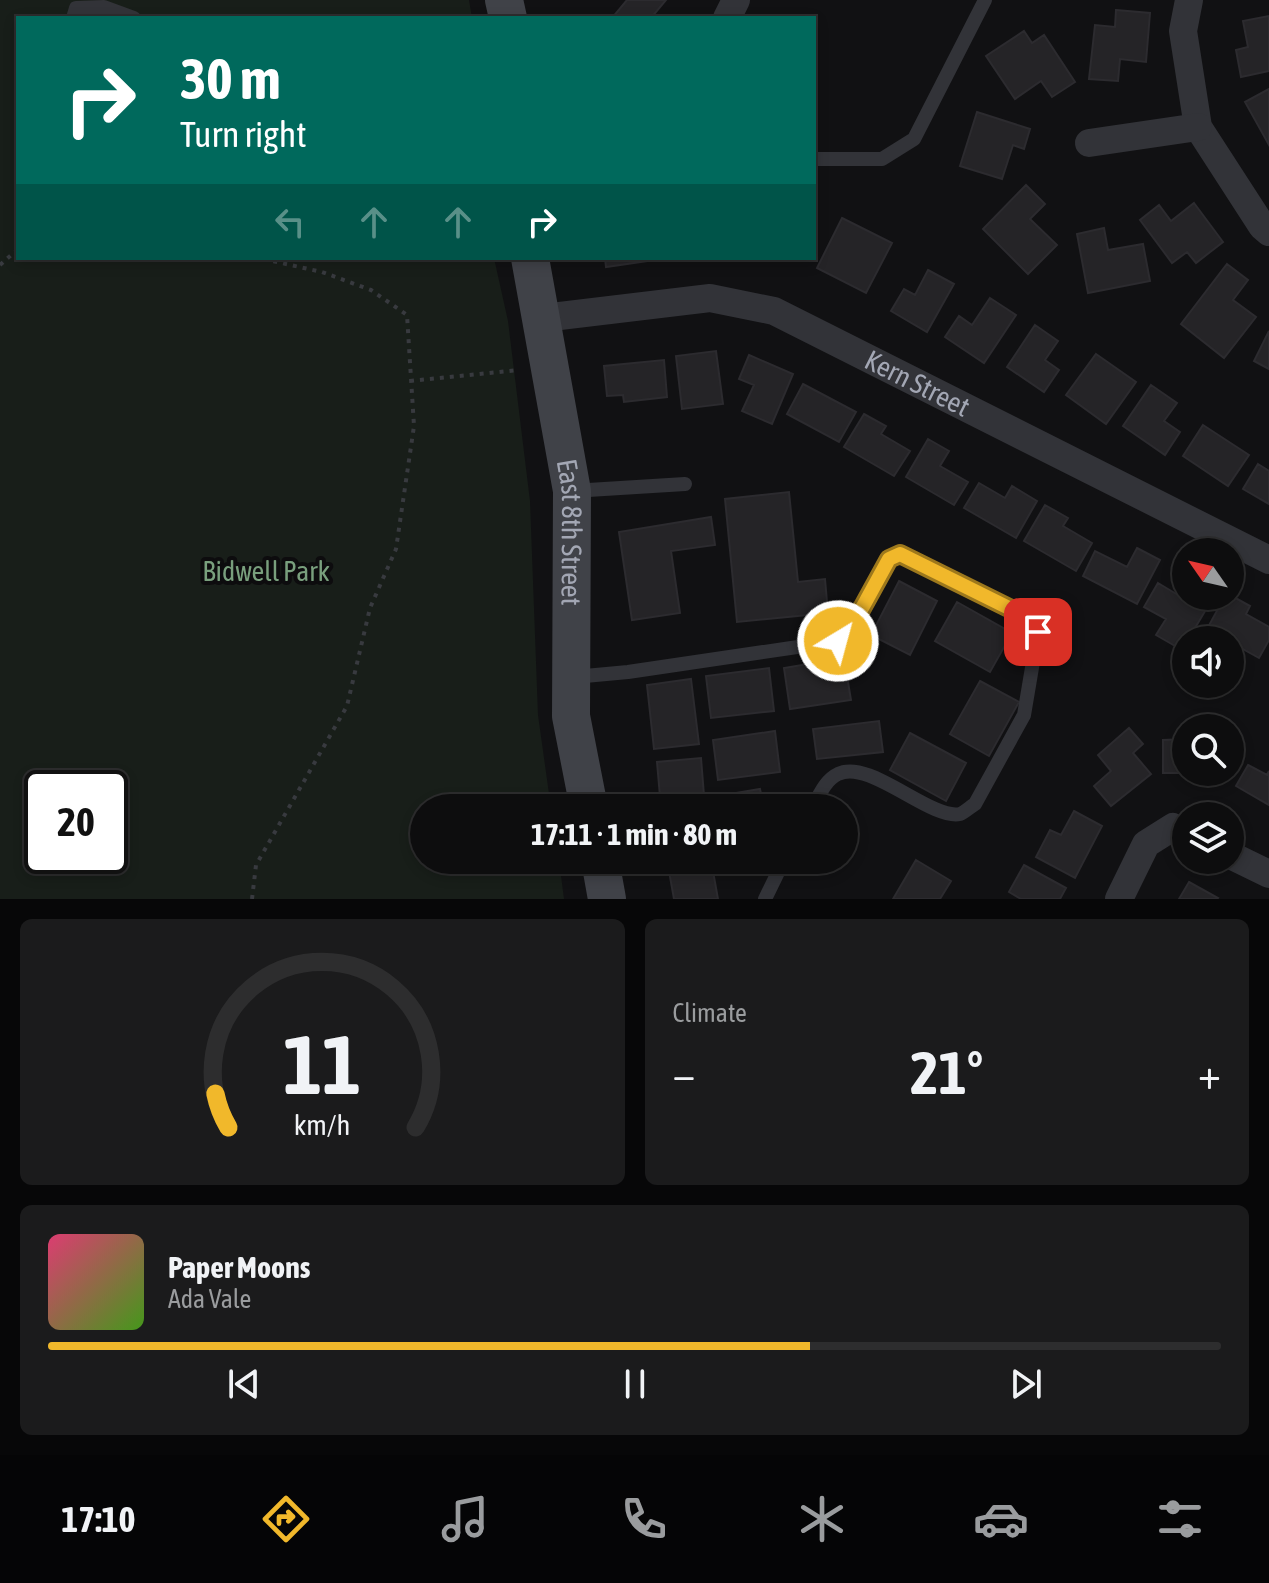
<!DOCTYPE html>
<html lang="en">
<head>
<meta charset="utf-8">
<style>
	:root { --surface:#0d0d0e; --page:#1b1b1c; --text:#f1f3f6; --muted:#9a9c9e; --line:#2d2d2e; --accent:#f1b82b }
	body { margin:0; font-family:"Asap Condensed",sans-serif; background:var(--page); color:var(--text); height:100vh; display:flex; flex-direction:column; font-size:30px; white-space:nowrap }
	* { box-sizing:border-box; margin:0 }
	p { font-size:26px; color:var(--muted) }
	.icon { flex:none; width:44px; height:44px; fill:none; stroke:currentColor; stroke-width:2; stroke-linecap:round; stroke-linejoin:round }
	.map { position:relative; height:899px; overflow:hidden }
	.panel { display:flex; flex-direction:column; gap:20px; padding:20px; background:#070708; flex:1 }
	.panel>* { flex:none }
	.top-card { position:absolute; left:16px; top:16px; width:800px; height:244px; border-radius:0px; box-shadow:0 4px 12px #0003,0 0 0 2px var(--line); background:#00695c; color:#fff; overflow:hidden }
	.needle { width:52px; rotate:304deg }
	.buttons { position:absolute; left:1172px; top:538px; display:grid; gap:16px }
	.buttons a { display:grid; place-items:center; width:72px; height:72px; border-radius:50%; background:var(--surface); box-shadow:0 4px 12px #0003,0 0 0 2px var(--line); font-size:40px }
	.speed { position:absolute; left:24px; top:770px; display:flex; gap:16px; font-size:40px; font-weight:700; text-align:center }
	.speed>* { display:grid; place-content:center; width:104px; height:104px; border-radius:50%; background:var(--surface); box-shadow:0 4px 12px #0003,0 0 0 2px var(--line); line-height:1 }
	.speed .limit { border:4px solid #111; border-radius:12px; background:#fff; color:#111 }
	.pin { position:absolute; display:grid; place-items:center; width:68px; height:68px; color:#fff; margin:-34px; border-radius:16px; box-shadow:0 4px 12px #0006 }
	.me { position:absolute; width:88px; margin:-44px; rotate:37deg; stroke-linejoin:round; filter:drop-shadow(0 0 6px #0008) }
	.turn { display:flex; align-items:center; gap:28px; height:168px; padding:0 32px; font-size:36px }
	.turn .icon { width:104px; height:104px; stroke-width:2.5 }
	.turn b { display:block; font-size:56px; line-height:68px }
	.lanes { display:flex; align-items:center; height:76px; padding:0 32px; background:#0003; justify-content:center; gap:40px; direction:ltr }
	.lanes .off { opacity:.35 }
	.big { font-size:60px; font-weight:700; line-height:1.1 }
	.panel .card { flex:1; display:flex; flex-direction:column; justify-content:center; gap:12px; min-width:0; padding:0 28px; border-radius:12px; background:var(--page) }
	.panel .dial { align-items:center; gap:0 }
	.dial svg { height:208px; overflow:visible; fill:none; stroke:var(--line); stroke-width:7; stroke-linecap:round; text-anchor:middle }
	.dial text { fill:var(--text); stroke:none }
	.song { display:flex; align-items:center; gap:24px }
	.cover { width:96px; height:96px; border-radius:12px; background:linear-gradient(135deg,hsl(340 70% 55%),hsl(100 70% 35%)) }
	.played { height:8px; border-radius:4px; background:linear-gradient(90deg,var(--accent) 65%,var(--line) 65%) }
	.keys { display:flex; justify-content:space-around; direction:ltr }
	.heat { display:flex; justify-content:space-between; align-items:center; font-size:44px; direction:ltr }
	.panel .tiles { flex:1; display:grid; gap:20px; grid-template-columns:1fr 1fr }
	.card:last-child { grid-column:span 2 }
	.trip { position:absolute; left:410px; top:794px; width:448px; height:80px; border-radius:40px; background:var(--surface); box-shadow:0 4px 12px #0003,0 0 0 2px var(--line); font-weight:700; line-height:80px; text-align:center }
	.tabs { display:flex; height:128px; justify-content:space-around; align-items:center; background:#050506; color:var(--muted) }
	.tabs .icon { width:56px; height:56px }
	.tabs .active { color:var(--accent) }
	.tabs b { font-size:36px; color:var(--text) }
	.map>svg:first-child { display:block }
</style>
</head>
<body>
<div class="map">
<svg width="1269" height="899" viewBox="0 0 1269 899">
	<rect width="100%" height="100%" fill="#111113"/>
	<!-- green -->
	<path fill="#181e19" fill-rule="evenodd" d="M0 0H469L472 18H18V258H494L508 321 530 501 538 715 551 808H424V860H559L564 899H0ZM42 788H110V856H42Z"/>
	<!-- building -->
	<path fill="#252427" stroke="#2c2b2f" stroke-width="2" d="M627 0H666L651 18H612Z
		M1116 10 1150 13 1146 62 1120 59 1118 81 1089 79 1095 25 1115 27Z
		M1269 16V71L1241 77 1236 50 1248 47 1243 21Z
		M1024 31 1032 43 1044 35 1075 82 1052 97 1041 81 1015 99 986 56Z
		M1269 89V145L1245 102Z
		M977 112 1030 129 1024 149 1013 145 1002 179 960 166Z
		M1026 185 1045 204 1030 219 1057 245 1028 274 983 229Z
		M1194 203 1223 242 1196 263 1187 252 1172 263 1140 220 1159 205 1171 221Z
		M842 218 892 243 866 293 817 268Z
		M1104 228 1108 250 1143 244 1150 281 1088 293 1077 234Z
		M605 258H668L606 267Z
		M1227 264 1248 280 1233 300 1256 317 1224 358 1181 324Z
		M928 270 954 284 927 332 891 311 904 289 915 295Z
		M990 298 1016 315 984 363 945 337 959 316 972 325Z
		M1035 325 1058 341 1045 360 1059 370 1044 392 1007 367Z
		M1269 331V369L1254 361Z
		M716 351 723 404 682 409 676 356Z
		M1096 354 1136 382 1106 424 1066 395Z
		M749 355 793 374 772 424 742 411 754 385 739 379Z
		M664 360 667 397 624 402 623 395 607 396 604 366Z
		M803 384 856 412 839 442 787 414Z
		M1151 385 1177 403 1164 421 1180 432 1165 455 1123 426Z
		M864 414 886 426 881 434 910 451 894 476 844 447Z
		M1203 425 1249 455 1228 486 1183 456Z
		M928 439 949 451 940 466 968 482 954 505 906 477Z
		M1258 464 1269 471V504L1243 489Z
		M979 483 1005 498 1012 486 1037 501 1016 538 964 508Z
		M789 492 798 582 825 579 828 613 737 622 725 499Z
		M1045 505 1068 518 1063 526 1092 543 1076 571 1024 541Z
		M711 517 715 545 671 551 680 613 632 620 619 532Z
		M1137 548 1160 560 1137 604 1083 576 1095 551 1127 567Z
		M899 581 937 601 910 655 871 635Z
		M1158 583 1183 598 1186 593V596H1214L1182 650 1156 635 1166 619 1144 607Z
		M1230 595 1250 606 1246 614 1269 627V640L1259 658 1207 629 1225 596Z
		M957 602 1012 633 990 672 935 641Z
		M844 658 851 700 790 709 784 668Z
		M769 668 774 711 711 718 706 676Z
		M691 679 699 744 654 749 647 685Z
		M980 681 1019 702 989 756 950 734Z
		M879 721 883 752 817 759 813 729Z
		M1129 728 1143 744 1133 753 1151 774 1111 806 1094 786 1111 771 1098 755Z
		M775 731 780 772 718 780 713 740Z
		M910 733 966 763 946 801 890 770Z
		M1186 739V772L1221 773H1163V740Z
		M701 758 705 808H661L657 762Z
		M1248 765 1267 775 1269 771V805L1236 786Z
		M760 789 764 808H720L718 796Z
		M1074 811 1102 826 1075 878 1036 857 1050 830 1061 835Z
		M667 860H711L718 899H674Z
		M916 860 951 881 940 899H893Z
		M1024 865 1066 888 1060 899H1021L1009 892Z
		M1189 882 1218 898 1217 899H1179Z"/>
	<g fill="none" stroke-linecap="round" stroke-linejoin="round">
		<!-- path -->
		<path stroke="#383a3f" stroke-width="4" stroke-dasharray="4 6" stroke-linecap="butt" d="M0 265 18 249
			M410 381 519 370
			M252 899 256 865 347 706 370 608 396 549 414 426 407 315 371 290 322 272 259 258"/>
		<!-- lane -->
		<path stroke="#323338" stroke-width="14" d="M73 18 76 8 104 7 134 18
			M814 159H882L914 139 985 0
			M572 491 685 484
			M574 677 628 672 838 641 855 621 889 559 900 554 1025 616 1038 632 1024 715 975 804C970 807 965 812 960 814 930 820 869 758 838 774 825 780 819 796 812 808
			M765 899 784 860"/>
		<!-- street -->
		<g stroke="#323338" stroke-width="28">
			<path d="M1189 0 1183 31 1198 127 1262 226 1269 232"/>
			<path d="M727 18 736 0"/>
			<path d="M1089 143 1198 127"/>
			<path id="s1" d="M543 318 710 298 774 311 1269 560"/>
			<path d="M1230 855 1269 874"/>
			<path d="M1119 899 1146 844 1173 827 1186 834"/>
		</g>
		<!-- secondary -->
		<g stroke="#404248" stroke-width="38">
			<path d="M504 0 508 18"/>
			<path id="s2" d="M530 258 572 491 571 716 589 808"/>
			<path d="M600 860 607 899"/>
		</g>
	</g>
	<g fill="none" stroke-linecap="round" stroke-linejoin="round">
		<!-- route casing -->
		<g stroke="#9d781c" stroke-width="20">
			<path id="route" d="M838 641 855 621 889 559 900 554 1025 616 1038 632"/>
		</g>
		<!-- route -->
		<use href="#route" stroke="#f1b82b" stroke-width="14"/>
	</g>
	<g text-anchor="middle" stroke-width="8" stroke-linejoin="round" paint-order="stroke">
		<!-- street labels -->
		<g font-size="28" fill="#a3a7b4" stroke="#0d0c0e">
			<text dy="10" stroke="none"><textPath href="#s1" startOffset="394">Kern Street</textPath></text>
			<text dy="10" stroke="none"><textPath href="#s2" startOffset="278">East 8th Street</textPath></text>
		</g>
		<!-- park labels -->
		<g font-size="28" fill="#799f7d" stroke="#0d0c0e">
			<text x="266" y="581">Bidwell Park</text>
		</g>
	</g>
</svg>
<div class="buttons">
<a><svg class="needle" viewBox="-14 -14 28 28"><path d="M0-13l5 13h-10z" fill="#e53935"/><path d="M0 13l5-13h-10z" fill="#9a9c9e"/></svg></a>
<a><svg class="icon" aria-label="sound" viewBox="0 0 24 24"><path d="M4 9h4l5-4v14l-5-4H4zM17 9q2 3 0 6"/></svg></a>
<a><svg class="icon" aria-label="search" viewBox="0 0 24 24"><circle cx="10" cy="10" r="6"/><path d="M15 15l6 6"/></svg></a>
<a><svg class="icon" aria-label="layers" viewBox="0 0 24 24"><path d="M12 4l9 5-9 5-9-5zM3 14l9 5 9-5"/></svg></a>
</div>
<div class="speed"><div class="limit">20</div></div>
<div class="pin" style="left:1038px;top:632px;background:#d93025"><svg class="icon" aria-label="arrive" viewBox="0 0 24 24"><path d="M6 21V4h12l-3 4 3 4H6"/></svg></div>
<svg class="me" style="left:838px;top:641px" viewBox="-20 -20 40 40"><circle r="17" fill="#f1b82b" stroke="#fff" stroke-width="3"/><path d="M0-11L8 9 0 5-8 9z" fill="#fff"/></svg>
<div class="trip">17:11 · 1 min · 80 m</div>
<div class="top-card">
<div class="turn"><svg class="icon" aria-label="right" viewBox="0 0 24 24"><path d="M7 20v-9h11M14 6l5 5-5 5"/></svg><div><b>30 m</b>Turn right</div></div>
<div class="lanes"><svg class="icon off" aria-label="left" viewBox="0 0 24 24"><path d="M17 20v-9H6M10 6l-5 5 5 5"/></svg><svg class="icon off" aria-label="ahead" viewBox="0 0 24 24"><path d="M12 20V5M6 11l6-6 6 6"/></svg><svg class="icon off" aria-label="ahead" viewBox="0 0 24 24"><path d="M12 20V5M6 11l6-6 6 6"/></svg><svg class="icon" aria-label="right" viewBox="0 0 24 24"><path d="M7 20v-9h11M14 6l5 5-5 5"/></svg></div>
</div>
</div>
<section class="panel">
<div class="tiles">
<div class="card dial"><svg viewBox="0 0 100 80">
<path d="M14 69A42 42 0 1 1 86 69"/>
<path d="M14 69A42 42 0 0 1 9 56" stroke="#f1b82b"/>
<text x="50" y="56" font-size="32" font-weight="700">11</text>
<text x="50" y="72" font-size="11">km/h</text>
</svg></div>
<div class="card"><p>Climate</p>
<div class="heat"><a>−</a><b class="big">21°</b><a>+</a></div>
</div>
<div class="card">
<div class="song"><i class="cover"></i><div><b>Paper Moons</b><p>Ada Vale</p></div></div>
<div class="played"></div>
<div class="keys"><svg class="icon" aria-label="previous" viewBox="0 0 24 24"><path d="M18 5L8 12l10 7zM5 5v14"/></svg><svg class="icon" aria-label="pause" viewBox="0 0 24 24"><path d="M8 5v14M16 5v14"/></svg><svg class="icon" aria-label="next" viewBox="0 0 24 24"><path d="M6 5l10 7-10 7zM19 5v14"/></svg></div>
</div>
</div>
</section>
<nav class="tabs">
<b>17:10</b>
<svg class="icon active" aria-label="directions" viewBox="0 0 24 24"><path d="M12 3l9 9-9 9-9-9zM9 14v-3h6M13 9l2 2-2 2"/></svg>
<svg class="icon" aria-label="music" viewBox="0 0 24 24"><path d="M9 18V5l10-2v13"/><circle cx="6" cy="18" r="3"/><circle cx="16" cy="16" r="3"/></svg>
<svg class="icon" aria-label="phone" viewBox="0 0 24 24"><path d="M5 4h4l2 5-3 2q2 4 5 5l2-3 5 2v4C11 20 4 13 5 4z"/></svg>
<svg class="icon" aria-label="climate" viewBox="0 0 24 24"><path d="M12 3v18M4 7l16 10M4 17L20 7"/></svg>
<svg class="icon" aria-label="car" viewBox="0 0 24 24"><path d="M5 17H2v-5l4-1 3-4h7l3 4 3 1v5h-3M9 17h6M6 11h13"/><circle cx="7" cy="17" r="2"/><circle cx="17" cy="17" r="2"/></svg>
<svg class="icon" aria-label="filters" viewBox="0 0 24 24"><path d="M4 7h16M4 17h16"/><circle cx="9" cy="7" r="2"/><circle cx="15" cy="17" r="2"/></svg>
</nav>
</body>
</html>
